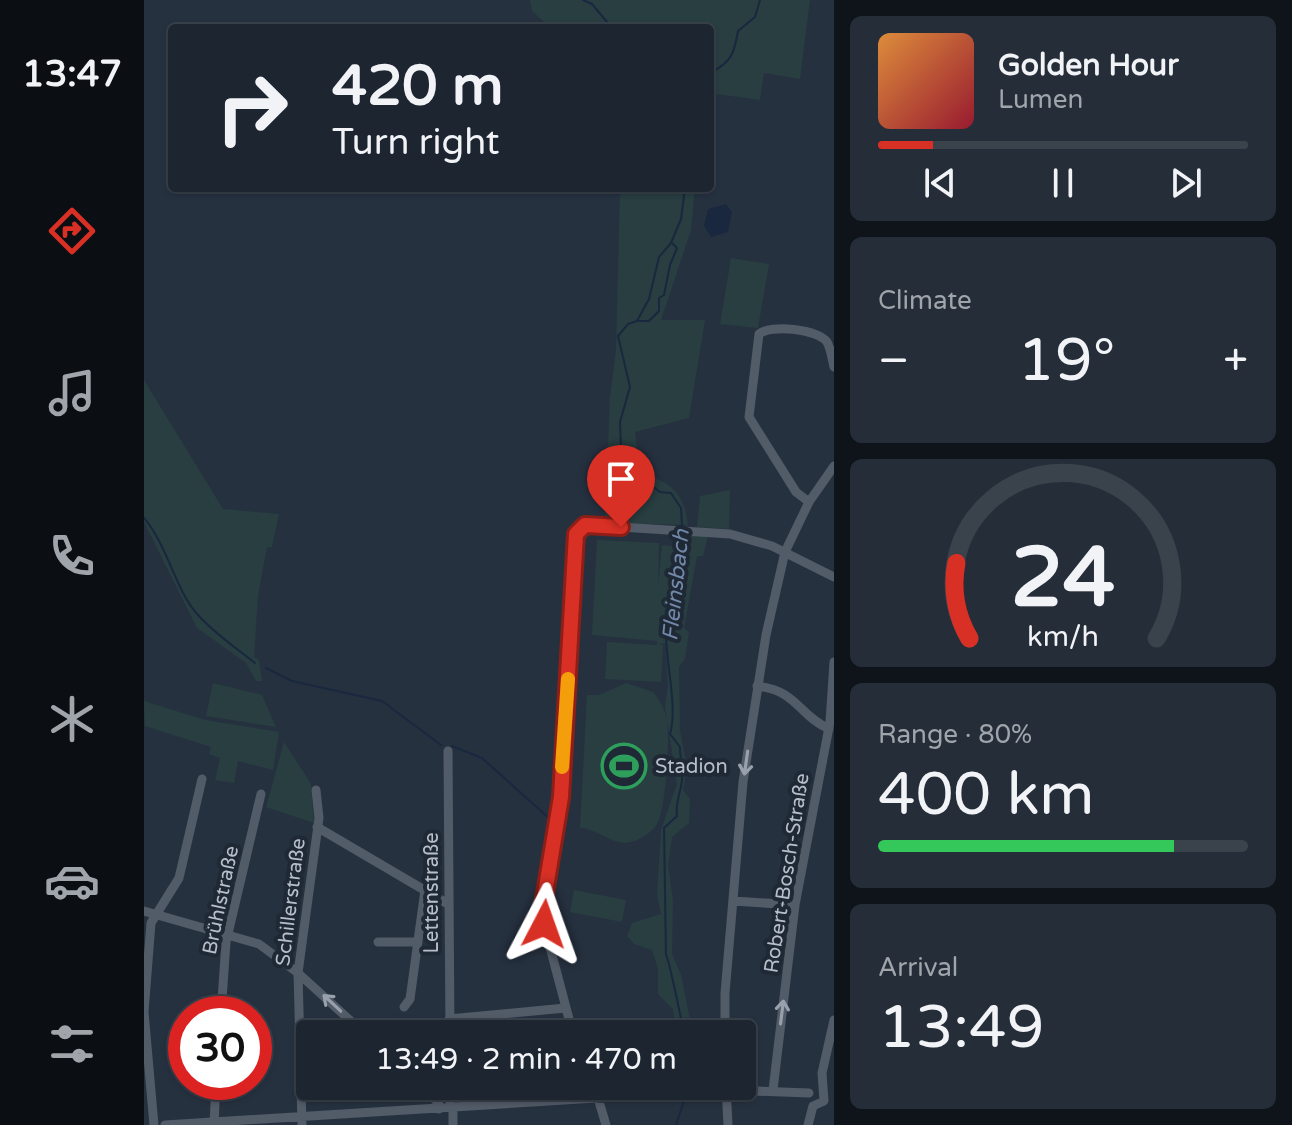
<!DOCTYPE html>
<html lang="en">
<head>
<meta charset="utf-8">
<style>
	:root { --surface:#1c2530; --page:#252d38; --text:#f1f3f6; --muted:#a0a5ab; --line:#3a424c; --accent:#d93025 }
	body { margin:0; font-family:"Varela Round",sans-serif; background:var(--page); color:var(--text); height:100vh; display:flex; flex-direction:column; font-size:30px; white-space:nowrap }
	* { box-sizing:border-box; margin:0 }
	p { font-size:26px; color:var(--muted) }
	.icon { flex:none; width:44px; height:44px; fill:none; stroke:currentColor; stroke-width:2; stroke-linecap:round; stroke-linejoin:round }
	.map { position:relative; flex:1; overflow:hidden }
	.details { display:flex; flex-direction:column; gap:16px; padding:16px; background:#0f141a; width:458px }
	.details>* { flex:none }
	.top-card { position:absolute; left:24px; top:24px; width:546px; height:168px; border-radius:8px; box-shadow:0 2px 6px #0004,0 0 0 2px var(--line); background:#1c2530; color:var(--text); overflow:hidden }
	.speed { position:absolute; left:24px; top:996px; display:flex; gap:16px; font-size:40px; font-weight:700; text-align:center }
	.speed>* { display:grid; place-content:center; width:104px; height:104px; border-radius:50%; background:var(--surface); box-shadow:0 2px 6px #0004,0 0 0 2px var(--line); line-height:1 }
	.speed .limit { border:12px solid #d22; background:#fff; color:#111 }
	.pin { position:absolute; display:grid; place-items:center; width:68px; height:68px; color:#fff; margin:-82px -34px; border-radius:50% 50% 50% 0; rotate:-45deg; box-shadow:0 0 8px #0007 }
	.pin .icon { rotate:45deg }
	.me { position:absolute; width:88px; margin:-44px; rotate:4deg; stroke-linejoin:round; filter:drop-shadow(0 0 6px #0008) }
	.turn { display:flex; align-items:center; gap:28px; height:168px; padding:0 32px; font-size:36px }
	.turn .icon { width:104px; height:104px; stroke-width:2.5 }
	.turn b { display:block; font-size:56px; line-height:68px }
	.big { font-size:60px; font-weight:600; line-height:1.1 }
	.details .tile { flex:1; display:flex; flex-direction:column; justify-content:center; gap:12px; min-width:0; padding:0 28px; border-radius:12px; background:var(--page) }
	.details .dial { align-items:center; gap:0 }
	.dial svg { height:208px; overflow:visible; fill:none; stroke:var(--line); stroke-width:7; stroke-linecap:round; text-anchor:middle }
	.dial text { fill:var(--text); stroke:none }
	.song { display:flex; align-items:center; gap:24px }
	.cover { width:96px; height:96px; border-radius:12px; background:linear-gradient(135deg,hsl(30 70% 55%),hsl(350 70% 35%)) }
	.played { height:8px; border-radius:4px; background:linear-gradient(90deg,var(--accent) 15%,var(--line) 15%) }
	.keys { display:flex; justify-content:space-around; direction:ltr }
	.heat { display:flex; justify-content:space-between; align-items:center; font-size:44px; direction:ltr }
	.charge { height:12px; border-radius:6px; background:linear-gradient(90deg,#34c759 80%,var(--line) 0) }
	.trip { position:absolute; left:152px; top:1020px; width:460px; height:80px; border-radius:8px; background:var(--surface); box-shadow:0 2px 6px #0004,0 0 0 2px var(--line); font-weight:600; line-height:80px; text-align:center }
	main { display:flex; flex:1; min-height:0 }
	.tabs { display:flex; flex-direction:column; width:144px; justify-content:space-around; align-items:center; background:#0b0f13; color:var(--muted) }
	.tabs .icon { width:56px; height:56px }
	.tabs .current { color:var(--accent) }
	.tabs b { font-size:36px; color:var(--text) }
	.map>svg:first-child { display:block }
</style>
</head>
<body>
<main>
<nav class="tabs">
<b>13:47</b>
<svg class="icon current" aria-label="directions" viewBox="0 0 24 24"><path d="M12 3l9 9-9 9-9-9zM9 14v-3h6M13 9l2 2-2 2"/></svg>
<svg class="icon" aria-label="music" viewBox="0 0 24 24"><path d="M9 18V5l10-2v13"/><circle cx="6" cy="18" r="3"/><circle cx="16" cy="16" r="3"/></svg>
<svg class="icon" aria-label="phone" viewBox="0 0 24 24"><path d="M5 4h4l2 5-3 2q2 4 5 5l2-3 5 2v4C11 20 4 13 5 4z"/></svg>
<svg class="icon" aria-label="climate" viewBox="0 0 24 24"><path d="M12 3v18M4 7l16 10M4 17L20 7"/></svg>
<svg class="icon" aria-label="car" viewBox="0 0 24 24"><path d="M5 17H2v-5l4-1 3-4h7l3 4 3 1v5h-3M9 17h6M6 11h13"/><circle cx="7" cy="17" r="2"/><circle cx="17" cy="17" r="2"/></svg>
<svg class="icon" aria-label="filters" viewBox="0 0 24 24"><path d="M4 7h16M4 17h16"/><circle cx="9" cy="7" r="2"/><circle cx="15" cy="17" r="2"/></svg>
</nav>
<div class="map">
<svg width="690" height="1125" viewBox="0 0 690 1125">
	<rect width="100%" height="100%" fill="#263140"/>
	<!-- green -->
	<path fill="#283e41" d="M386 0H666L656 79 620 73 616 100 573 94 566 103V28H407L388 11Z
		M476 188H551L547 230 517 320H561L545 418 491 432 496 473C527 482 540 492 544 525L461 523 466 398 472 350Z
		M587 258 625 264 614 328 576 324Z
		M0 380 79 509 135 514 128 547H123L114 596 110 657 115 660 118 681H112L102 663 53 628 0 522Z
		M586 490 585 529 553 527 556 496Z
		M543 536H564L559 556H553L540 628 545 632 541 659 535 667 536 731 543 767 539 790 546 799 545 823 528 837 524 866 529 901 528 954 537 975 549 1034H532L529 1009 514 994V969L508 950 490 944 483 936 488 923 517 914 513 895 517 830 533 784 521 706 524 686 521 643 514 644 519 645 517 682 461 679 463 642 513 645V641L448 635 453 540 515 543 514 587 518 545 528 546V538L539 541Z
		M69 683 118 695 132 727 62 716Z
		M482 683 509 692C516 700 521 709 523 720 526 737 522 810 513 824 509 831 501 836 493 840 472 850 456 829 436 828L443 695H455Z
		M0 701 61 720 135 732 129 770 94 761 90 783 71 780 76 758 65 754 67 747 1 726Z
		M140 742 167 784 170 823 122 807Z
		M430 890 482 900 478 922 426 912Z"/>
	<!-- water -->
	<path fill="#19283f" d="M582 204 588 212 584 232 567 237 560 226 564 209Z"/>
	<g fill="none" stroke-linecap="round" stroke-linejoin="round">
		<!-- stream -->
		<path stroke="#19283f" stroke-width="2" d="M439 0 448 4 468 28
			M566 73C587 62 590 55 594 31L611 17 616 0
			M495 321H505L515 311V298L520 295 526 265 533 248 528 243
			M0 518C25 548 31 590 54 615 70 633 92 648 111 663
			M538 526 537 508 527 493 516 492 508 486 486 489 478 474 476 422 486 387 474 336 484 324 493 321 505 299 515 257 527 243 537 219 541 188
			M538 533C534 562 527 590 523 619 518 653 535 702 526 734L536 747C536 758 539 769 538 779 537 793 531 802 533 816L520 828 522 955C525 959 538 1023 540 1034
			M122 668 148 681 238 701 297 745
			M308 746 338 758 407 820
			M532 1125 540 1101"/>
		<!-- minor -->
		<path stroke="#525b68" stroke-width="9" d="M665 502 652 492 605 417 615 334C627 324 673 329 683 342 687 349 688 359 690 367
			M613 686C654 691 653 714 685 729
			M304 751 306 1034
			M173 827 304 904
			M589 901 651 905
			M0 911 115 944 154 973 221 1034
			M234 942H274
			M260 1007 266 999 281 890
			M77 1014 82 942 117 794
			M305 1019 421 1008
			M429 1034 398 917 416 802 433 532 445 525 586 534 628 546 690 577
			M581 1034V993L599 782 622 635 641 552 665 502 690 466
			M278 1086 295 1104V1109
			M582 1086 584 1125
			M629 1090 651 905 686 722 690 662
			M454 1098 462 1125
			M669 1106 680 1101 678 1073 690 1020
			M306 1108V1086
			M10 1125 0 1012 7 923 35 878 58 779
			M21 1125 582 1090 665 1093
			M70 1125 72 1082
			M158 1125 154 973 175 818 172 790
			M309 1125V1108
			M664 1125 669 1106"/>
	</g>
	<!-- one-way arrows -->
	<defs><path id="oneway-shaft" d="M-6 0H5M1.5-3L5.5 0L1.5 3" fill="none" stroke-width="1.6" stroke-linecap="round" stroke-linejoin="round" transform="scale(2)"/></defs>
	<g stroke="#99a0ad">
		<use href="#oneway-shaft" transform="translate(602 763) rotate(98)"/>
		<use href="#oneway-shaft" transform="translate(188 1003) rotate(-137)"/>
		<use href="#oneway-shaft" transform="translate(638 1012) rotate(-83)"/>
	</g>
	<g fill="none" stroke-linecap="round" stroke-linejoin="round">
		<!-- route casing -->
		<g stroke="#8d1f18" stroke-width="20">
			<path id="route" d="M400 924 399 905 417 797 432 534 441 525 477 527"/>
		</g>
		<!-- route -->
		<use href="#route" stroke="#d93025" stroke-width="14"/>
		<!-- slow -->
		<path stroke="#f59e0b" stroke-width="14" d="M418 767 424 679"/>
	</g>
	<!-- icons -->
	<defs>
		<g id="stadium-ring" transform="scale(2.3)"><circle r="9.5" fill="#1f2835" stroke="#2e9e5b" stroke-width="1.5"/><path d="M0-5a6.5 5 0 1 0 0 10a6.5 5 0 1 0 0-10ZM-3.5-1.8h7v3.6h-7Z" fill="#2e9e5b"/></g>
	</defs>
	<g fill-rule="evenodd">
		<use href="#stadium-ring" x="480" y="766"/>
	</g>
	<g text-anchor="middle" stroke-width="8" stroke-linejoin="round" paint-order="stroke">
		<!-- poi labels -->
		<g font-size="20" fill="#b7becb" stroke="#1f2835" text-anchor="start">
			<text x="511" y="773">Stadion</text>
		</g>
		<!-- street labels -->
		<g font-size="20" fill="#b7becb" stroke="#1f2835">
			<text transform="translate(642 873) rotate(-81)" y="7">Robert-Bosch-Straße</text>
			<text transform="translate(287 893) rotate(-90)" y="7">Lettenstraße</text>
			<text transform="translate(76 900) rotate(-78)" y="7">Brühlstraße</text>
			<text transform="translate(146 902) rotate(-83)" y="7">Schillerstraße</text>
		</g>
		<!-- water labels -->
		<g font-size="22" font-style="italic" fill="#7188a8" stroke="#1f2835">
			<text transform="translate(531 585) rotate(-84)" y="8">Fleinsbach</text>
		</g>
	</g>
</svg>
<div class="speed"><div class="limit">30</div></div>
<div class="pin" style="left:477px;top:527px;background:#d93025"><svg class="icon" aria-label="arrive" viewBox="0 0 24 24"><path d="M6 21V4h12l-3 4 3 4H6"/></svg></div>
<svg class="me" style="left:400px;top:924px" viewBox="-20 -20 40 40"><path d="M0-17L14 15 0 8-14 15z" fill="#d93025" stroke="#fff" stroke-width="4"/></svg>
<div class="trip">13:49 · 2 min · 470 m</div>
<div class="top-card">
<div class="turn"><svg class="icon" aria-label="right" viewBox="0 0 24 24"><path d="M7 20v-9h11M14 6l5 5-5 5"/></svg><div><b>420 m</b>Turn right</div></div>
</div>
</div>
<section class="details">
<div class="tile">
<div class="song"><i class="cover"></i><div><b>Golden Hour</b><p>Lumen</p></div></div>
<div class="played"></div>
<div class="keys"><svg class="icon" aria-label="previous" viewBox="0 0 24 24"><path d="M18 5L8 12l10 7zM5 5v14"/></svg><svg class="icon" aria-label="pause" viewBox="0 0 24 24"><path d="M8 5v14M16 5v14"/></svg><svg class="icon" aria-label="next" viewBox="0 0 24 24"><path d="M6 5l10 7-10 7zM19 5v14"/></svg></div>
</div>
<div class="tile"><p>Climate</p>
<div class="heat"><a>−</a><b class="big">19°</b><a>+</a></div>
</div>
<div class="tile dial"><svg viewBox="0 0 100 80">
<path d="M14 69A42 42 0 1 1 86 69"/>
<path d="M14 69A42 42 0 0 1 9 40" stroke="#d93025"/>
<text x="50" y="56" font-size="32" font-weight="700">24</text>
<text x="50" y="72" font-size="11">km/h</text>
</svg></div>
<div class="tile"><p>Range · 80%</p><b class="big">400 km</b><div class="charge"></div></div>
<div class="tile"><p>Arrival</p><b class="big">13:49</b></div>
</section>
</main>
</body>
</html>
